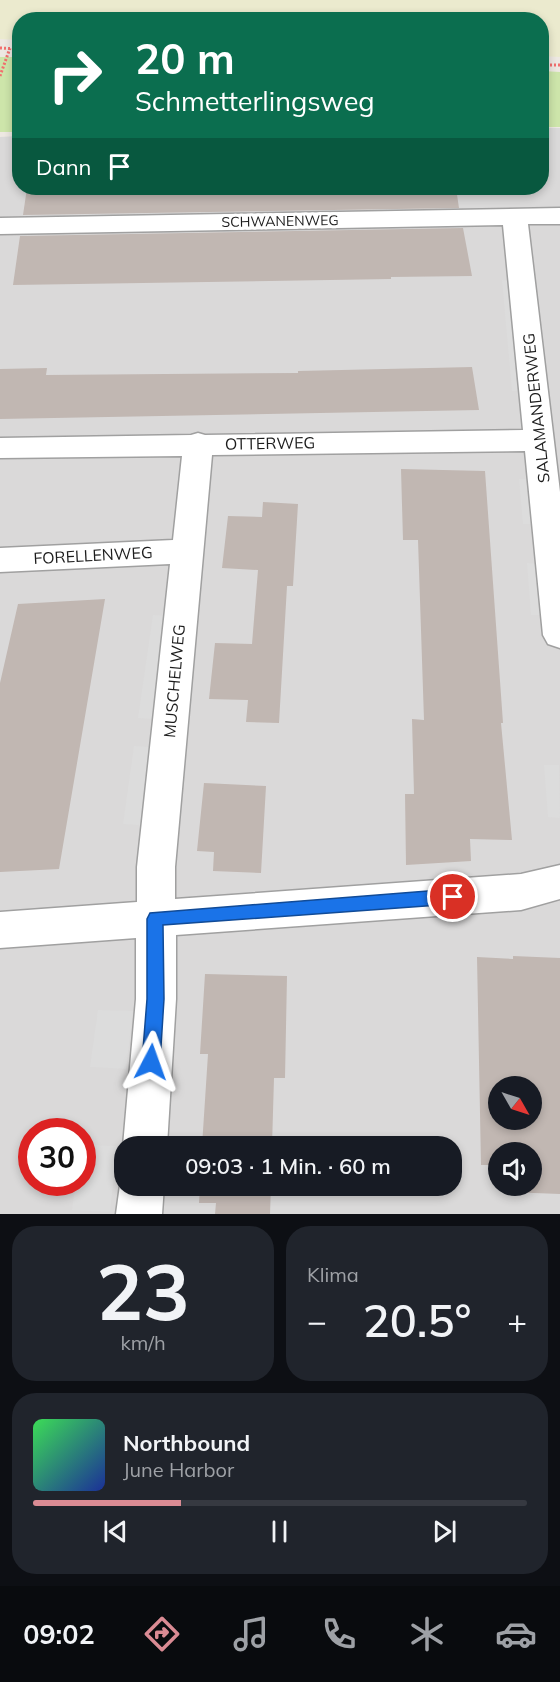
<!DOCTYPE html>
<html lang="de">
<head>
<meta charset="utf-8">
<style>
	:root { --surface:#171b24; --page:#20242c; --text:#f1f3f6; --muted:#9ea1a6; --line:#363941; --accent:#da8b94 }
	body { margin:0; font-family:Mulish,sans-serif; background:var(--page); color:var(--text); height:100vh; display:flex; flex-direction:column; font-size:22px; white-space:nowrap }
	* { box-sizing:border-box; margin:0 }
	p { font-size:20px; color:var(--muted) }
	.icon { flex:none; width:33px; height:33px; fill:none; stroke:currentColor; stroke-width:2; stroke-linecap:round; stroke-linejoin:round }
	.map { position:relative; height:1214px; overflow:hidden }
	.panel { display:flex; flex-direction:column; gap:12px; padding:12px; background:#0d0f14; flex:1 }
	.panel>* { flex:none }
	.top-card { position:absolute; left:12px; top:12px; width:537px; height:183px; border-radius:24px; box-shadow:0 3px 9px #0003; background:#0b6e4f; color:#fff; overflow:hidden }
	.needle { width:39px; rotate:129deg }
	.fabs { position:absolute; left:488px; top:1076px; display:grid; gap:12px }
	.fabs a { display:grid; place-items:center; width:54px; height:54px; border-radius:50%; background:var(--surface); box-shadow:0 3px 9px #0003; font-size:30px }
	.speed { position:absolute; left:18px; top:1118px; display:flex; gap:12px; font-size:30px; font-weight:700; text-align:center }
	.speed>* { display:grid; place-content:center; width:78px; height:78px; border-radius:50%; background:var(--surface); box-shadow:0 3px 9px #0003; line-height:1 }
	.speed .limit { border:9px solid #d22; background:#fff; color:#111 }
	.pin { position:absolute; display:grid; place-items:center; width:51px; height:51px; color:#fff; margin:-26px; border:3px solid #fff; border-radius:50%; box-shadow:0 2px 6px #0007 }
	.me { position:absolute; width:66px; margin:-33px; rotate:4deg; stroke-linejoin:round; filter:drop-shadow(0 0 4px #0008) }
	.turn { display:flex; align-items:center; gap:21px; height:126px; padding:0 24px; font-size:27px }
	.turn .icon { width:78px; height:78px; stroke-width:2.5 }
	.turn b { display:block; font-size:42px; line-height:51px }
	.then { display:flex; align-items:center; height:57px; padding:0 24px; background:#0003; gap:12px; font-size:22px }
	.big { font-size:45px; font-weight:600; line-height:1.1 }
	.panel .widget { flex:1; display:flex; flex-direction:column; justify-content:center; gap:9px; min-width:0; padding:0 21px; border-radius:24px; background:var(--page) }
	.panel .dial { align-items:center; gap:0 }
	.dial b { font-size:78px; line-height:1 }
	.song { display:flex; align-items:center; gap:18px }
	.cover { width:72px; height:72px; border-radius:9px; background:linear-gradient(135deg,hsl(130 70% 55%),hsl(230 70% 35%)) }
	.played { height:6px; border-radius:3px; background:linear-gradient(90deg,var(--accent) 30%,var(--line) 30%) }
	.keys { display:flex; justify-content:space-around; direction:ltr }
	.heat { display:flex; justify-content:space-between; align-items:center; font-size:33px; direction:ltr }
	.panel .tiles { flex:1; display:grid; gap:12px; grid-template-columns:1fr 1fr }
	.widget:last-child { grid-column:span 2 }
	.trip { position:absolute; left:114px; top:1136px; width:348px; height:60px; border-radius:24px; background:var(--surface); box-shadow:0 3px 9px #0003; font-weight:600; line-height:60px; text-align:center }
	.tab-bar { display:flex; height:96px; justify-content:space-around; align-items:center; background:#090b0e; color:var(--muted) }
	.tab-bar .icon { width:42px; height:42px }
	.tab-bar .current { color:var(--accent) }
	.tab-bar b { font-size:27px; color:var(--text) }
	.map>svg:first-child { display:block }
</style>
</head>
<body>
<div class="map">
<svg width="560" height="1214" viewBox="0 0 560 1214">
	<rect width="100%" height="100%" fill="#ede8e2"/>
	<!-- residential -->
	<path fill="#dad9d9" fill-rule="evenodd" d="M542 128H560V1214H0V137L19 136 20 188H542ZM498 1086H531V1119H498ZM32 1131H82V1182H32ZM124 1146H452V1185H124ZM498 1152H531V1185H498Z"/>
	<!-- farmland -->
	<path fill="#ebeace" d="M0 0H560V57L542 56V20H20L19 40 0 39Z"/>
	<!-- grass -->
	<path fill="#cde5aa" d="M0 57H19V132H0Z
		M542 71 560 72V127H542Z"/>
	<!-- parking -->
	<path fill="#dcdcdc" d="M502 280 512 281 522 391H512Z
		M519 479H531L536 524H523Z
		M527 563 540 564 544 615H531Z
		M153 615 168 616 154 719 138 718Z
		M134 746 150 747 140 825 123 824Z
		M544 765H559L560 818 548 817Z
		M98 1010 133 1011 126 1069 90 1067Z
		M83 1145 117 1146 110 1212 72 1210 76 1182H82Z"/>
	<!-- building -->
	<path fill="#c1b7b2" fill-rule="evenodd" d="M27 188H456L459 208 23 215Z
		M463 228 472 276 391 277V279L13 285 20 236Z
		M472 367 479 410 0 419V369L47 368 46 375 298 373V371Z
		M401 469 485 471 503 723H501L512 840 470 839 471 861 406 865 405 794H414L412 719 424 720 418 540H403Z
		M263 502 298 504 293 586H287L279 723 246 722 248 700 209 699 215 643 252 644 258 570 222 568 228 516 262 517Z
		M105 599 59 869 0 872V683L18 604Z
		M204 783 266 786 261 873 213 871 214 852 197 851Z
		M513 956 560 958V1194L507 1192 506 1185H531V1152H498V1165H481L477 957 513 959ZM498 1086H531V1119H498Z
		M205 974 287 976 285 1078H274L272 1146H202L208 1054H200Z
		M200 1185H271L270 1214H215L216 1203H199Z"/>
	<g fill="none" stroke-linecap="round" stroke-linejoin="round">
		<!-- minor casing -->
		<g stroke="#a0a0a0" stroke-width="3">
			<path id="minor" d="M560 208V224H528L560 492V648L548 644 543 635 525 451 212 455 175 867V899L521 874 560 865V899L521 910 176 935V999L167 1146H124V1149L123 1146 136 999V938L0 948V912L137 902V867L170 564 0 572V548L173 540 182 456 0 458V438L191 435 198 433 205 435 523 430 503 225 0 234V218Z
				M124 1173V1185H164L162 1214H116L120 1185Z"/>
		</g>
		<!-- path -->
		<path stroke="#f26f6e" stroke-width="3" stroke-dasharray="2 2" stroke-linecap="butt" d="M0 48 20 49
			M542 65H560
			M0 76 10 48"/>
		<!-- minor -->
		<use href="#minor" fill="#fff" fill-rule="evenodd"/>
	</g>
	<!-- route -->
	<path fill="#1a73e8" stroke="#114b97" stroke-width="1.5" d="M453 889 459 892 461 897 459 902 453 904 163 925 164 999 160 1062 157 1068 151 1071 145 1068 142 1062 147 999V919L150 913Z"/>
	<g text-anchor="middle" stroke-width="6" stroke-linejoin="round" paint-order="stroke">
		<!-- far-street labels -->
		<g font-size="14" fill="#1c1c1c" stroke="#fff">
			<text transform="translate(280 221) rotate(-1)" y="5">SCHWANENWEG</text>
		</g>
		<!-- street labels -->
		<g font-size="16" fill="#1c1c1c" stroke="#fff">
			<text transform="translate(536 408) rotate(-96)" y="6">SALAMANDERWEG</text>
			<text transform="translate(270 443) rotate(-1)" y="6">OTTERWEG</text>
			<text transform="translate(93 555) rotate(-3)" y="6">FORELLENWEG</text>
			<text transform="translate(174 681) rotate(-85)" y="6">MUSCHELWEG</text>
		</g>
	</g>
</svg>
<div class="fabs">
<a><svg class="needle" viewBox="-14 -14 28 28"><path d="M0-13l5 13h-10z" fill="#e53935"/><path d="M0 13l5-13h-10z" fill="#9ea1a6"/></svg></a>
<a><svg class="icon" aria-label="sound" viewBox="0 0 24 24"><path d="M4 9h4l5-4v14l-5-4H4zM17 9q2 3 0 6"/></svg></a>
</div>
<div class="speed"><div class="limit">30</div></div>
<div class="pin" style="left:453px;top:897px;background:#d93025"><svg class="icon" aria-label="arrive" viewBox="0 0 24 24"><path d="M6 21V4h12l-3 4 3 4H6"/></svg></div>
<svg class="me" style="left:151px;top:1062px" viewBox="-20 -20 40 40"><path d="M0-17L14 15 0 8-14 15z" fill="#1a73e8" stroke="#fff" stroke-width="4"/></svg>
<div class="trip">09:03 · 1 Min. · 60 m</div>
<div class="top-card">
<div class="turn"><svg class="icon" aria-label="right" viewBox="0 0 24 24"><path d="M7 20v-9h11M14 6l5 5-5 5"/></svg><div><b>20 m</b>Schmetterlingsweg</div></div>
<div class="then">Dann<svg class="icon" aria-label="arrive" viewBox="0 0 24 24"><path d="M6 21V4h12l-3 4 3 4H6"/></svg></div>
</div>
</div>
<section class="panel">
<div class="tiles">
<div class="widget dial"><b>23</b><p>km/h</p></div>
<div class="widget"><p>Klima</p>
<div class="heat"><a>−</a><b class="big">20.5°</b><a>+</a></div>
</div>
<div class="widget">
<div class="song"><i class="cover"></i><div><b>Northbound</b><p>June Harbor</p></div></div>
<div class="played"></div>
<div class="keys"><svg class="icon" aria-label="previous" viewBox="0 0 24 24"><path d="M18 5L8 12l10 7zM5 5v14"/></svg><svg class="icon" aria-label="pause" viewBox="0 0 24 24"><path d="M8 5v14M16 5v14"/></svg><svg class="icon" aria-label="next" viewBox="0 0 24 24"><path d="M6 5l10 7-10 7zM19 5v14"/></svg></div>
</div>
</div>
</section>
<nav class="tab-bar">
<b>09:02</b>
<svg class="icon current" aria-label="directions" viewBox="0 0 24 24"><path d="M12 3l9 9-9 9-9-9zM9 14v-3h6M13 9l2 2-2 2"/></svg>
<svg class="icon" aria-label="music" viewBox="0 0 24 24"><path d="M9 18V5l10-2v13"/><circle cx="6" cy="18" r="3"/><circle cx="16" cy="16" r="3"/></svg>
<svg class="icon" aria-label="phone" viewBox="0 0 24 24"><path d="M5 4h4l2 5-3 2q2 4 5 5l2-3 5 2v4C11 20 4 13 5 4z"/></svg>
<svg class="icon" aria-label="climate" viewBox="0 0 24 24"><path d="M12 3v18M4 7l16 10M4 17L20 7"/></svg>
<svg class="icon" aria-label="car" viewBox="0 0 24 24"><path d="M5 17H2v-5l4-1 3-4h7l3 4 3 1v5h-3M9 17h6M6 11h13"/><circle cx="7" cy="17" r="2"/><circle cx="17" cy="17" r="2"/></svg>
</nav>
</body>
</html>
